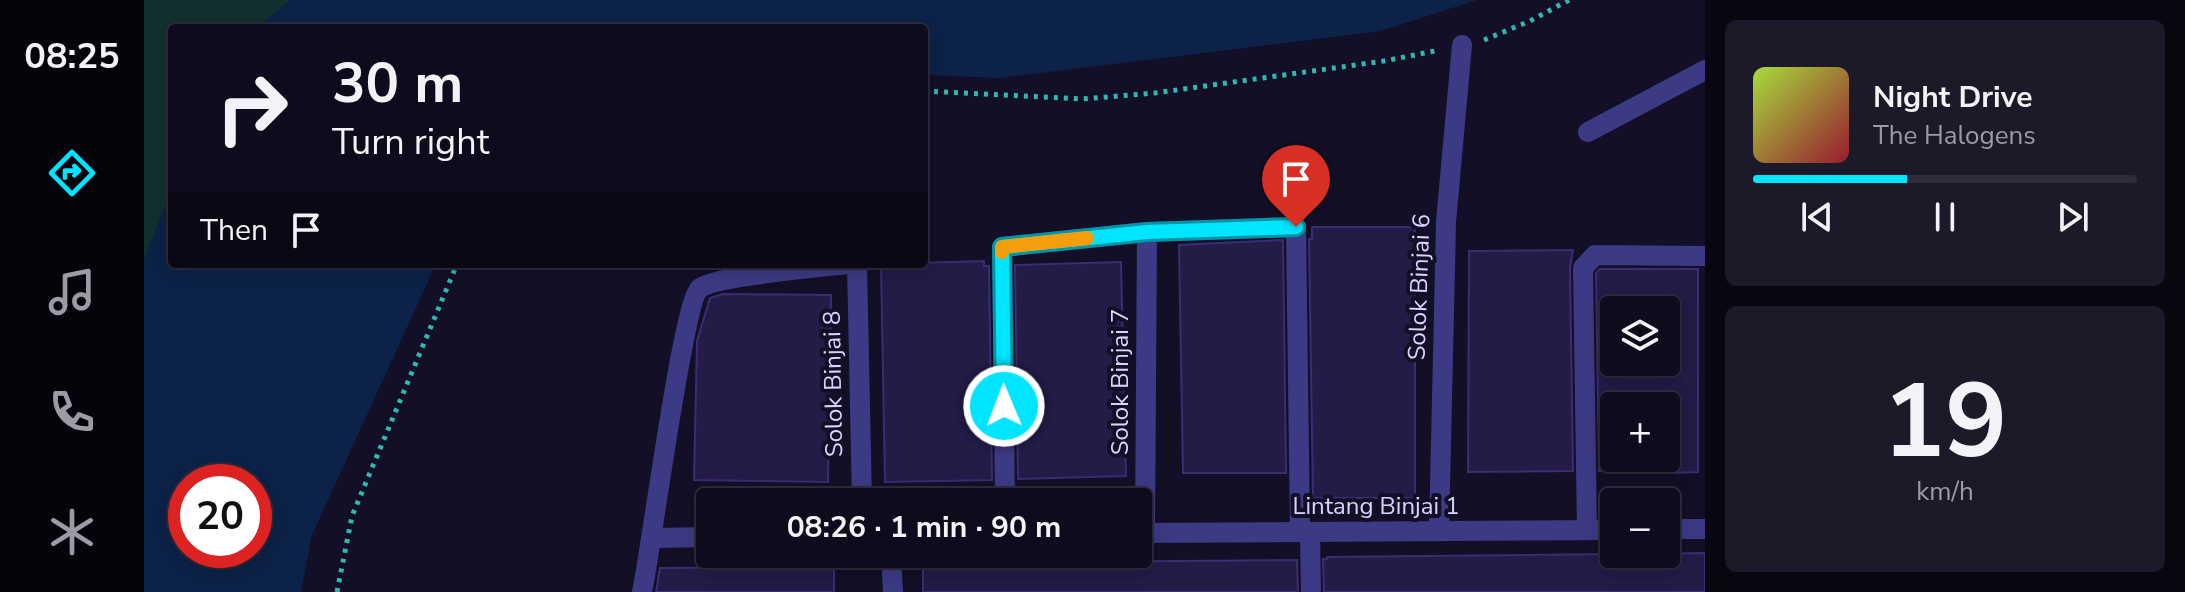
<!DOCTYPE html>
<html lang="en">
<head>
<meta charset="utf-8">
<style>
	:root { --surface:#0e0b1c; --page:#1c1929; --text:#f1f3f6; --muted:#9b9ba3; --line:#2e2b3b; --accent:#00e5ff }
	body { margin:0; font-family:"Nunito Sans",sans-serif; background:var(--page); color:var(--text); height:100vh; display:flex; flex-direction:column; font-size:30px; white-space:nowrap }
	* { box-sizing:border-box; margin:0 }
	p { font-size:26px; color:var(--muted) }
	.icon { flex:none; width:44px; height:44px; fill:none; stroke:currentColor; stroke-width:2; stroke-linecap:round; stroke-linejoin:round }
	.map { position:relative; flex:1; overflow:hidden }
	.details { display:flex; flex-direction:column; gap:20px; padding:20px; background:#08060f; width:480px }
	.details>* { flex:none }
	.banner { position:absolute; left:24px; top:24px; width:760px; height:244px; border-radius:8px; box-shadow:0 4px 20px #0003,0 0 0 2px var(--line); background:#0e0b1c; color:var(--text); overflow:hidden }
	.buttons { position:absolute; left:1456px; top:296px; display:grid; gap:16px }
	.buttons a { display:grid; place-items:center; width:80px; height:80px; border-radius:8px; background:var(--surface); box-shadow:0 4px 20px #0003,0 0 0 2px var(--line); font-size:40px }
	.speed { position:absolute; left:24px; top:464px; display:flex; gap:16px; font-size:40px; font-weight:700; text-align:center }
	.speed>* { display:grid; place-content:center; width:104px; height:104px; border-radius:50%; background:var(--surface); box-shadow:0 4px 20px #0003,0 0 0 2px var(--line); line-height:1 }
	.speed .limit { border:12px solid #d22; background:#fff; color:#111 }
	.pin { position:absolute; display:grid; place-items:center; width:68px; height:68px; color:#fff; margin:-82px -34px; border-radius:50% 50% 50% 0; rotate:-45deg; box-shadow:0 0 8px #0007 }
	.pin .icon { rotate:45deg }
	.me { position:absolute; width:88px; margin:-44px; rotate:359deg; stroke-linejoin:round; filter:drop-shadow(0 0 6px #0008) }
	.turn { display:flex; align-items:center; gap:28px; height:168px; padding:0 32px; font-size:36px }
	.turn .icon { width:104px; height:104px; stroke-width:2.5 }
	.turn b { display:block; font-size:56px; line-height:68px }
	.then { display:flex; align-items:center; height:76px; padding:0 32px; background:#0003; gap:16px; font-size:30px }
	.details .card { flex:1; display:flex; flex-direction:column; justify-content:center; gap:12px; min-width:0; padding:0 28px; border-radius:12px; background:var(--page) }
	.details .dial { align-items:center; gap:0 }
	.dial b { font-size:104px; line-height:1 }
	.song { display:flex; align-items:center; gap:24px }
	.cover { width:96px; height:96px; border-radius:12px; background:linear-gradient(135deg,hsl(80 70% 55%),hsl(350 70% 35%)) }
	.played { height:8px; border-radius:4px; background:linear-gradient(90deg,var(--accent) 40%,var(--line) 40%) }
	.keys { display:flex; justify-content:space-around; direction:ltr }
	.trip { position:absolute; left:552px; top:488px; width:456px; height:80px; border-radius:8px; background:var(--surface); box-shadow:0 4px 20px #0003,0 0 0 2px var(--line); font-weight:700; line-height:80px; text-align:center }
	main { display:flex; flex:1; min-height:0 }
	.tabs { display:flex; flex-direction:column; width:144px; justify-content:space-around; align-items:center; background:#06040b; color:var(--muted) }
	.tabs .icon { width:56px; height:56px }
	.tabs .active { color:var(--accent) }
	.tabs b { font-size:36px; color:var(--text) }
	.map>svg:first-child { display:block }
</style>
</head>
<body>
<main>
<nav class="tabs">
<b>08:25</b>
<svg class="icon active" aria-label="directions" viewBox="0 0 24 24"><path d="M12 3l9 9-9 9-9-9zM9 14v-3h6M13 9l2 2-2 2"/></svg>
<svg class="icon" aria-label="music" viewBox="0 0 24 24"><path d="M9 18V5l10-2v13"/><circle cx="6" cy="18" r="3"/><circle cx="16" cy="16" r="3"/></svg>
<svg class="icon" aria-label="phone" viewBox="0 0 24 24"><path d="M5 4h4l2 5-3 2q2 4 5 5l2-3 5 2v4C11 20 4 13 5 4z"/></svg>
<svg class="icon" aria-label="climate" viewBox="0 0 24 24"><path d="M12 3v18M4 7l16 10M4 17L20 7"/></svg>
</nav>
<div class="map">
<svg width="1561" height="592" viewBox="0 0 1561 592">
	<rect width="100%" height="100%" fill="#130f26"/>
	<!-- green -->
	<path fill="#12302f" d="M0 0H147L113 28H28V190L0 260Z"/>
	<!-- water -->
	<path fill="#0c2248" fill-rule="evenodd" d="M147 0H1333L1237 31 855 78 780 75V28H113Z
		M28 190V264H292L168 535 157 592H0V260ZM42 482H110V550H42Z"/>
	<!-- building -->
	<path fill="#241b47" stroke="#3b2d73" stroke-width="2" fill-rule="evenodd" d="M1168 227H1271V498H1169L1165 239H1168Z
		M1139 240 1142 473H1039L1035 245Z
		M1429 250 1426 268 1429 471 1324 472 1325 251Z
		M840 261V266H845L848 480 741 482 737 264Z
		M977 262 982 476 874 479 871 265Z
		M1456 269H1554V472L1522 473V406H1470V471H1455L1452 273ZM1470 310H1522V362H1470Z
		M579 294 687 295 684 482 550 480 553 341 566 298Z
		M1561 553V592H1180L1179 559H1183V557Z
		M1153 560 1154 592H779V563Z
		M690 567V592H512L516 568Z"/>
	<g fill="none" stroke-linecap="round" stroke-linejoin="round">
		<!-- path -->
		<path stroke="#2fb8b0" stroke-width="5" stroke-dasharray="4 6" stroke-linecap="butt" d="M1340 40 1386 21 1425 0
			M780 91 938 99 1011 93 1240 61 1291 51
			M193 592 208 516 313 264"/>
		<!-- lane -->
		<path stroke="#3d3a85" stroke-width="20" d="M1444 132 1561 70
			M861 502 858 247 1003 232 1152 227 1156 532
			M1443 530 1439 268 1451 255 1561 256
			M1166 532 1167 592
			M498 592C507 551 539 301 556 288 572 276 678 267 705 264"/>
		<!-- street -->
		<path stroke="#3d3a85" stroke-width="20" d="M713 264 718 502
			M1522 529H1561
			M1295 531 1302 222 1318 45
			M994 533 1470 530
			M1001 533 1003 232
			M509 538 566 537
			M747 554 749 592"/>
	</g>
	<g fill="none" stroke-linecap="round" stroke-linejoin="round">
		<!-- route casing -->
		<g stroke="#0095a6" stroke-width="20">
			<path id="route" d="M860 406 858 247 1003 232 1152 227"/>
		</g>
		<!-- route -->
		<use href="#route" stroke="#00e5ff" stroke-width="14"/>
		<!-- slow -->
		<path stroke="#f59e0b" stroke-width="14" d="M858 252V247L943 238"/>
	</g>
	<g text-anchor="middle" stroke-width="8" stroke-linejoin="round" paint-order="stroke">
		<!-- street labels -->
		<g font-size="24" fill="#d9d4ff" stroke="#130f26">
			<text transform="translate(1275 287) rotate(-88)" y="8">Solok Binjai 6</text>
			<text transform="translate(976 382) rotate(-90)" y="8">Solok Binjai 7</text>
			<text transform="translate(689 384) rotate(-91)" y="8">Solok Binjai 8</text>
			<text x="1232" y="514">Lintang Binjai 1</text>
		</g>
	</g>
</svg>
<div class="buttons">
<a><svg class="icon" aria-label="layers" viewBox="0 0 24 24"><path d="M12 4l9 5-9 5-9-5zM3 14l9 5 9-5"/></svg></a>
<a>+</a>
<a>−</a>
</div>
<div class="speed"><div class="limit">20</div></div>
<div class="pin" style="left:1152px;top:227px;background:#d93025"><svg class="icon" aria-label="arrive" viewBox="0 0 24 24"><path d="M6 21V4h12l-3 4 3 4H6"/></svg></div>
<svg class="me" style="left:860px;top:406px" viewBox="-20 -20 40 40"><circle r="17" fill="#00e5ff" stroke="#fff" stroke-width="3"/><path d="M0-11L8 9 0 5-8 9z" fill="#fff"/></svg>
<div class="trip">08:26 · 1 min · 90 m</div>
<div class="banner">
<div class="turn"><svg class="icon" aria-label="right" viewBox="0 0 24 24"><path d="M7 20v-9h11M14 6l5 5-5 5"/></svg><div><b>30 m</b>Turn right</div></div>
<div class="then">Then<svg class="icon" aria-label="arrive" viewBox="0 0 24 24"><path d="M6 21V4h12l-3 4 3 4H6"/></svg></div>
</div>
</div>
<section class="details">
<div class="card">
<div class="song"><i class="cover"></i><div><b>Night Drive</b><p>The Halogens</p></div></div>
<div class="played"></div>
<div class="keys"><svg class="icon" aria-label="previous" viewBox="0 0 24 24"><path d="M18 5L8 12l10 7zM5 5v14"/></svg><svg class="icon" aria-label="pause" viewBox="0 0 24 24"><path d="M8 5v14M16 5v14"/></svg><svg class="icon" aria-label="next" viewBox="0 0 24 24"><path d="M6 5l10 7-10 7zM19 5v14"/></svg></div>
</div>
<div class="card dial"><b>19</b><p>km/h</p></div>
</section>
</main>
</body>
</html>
